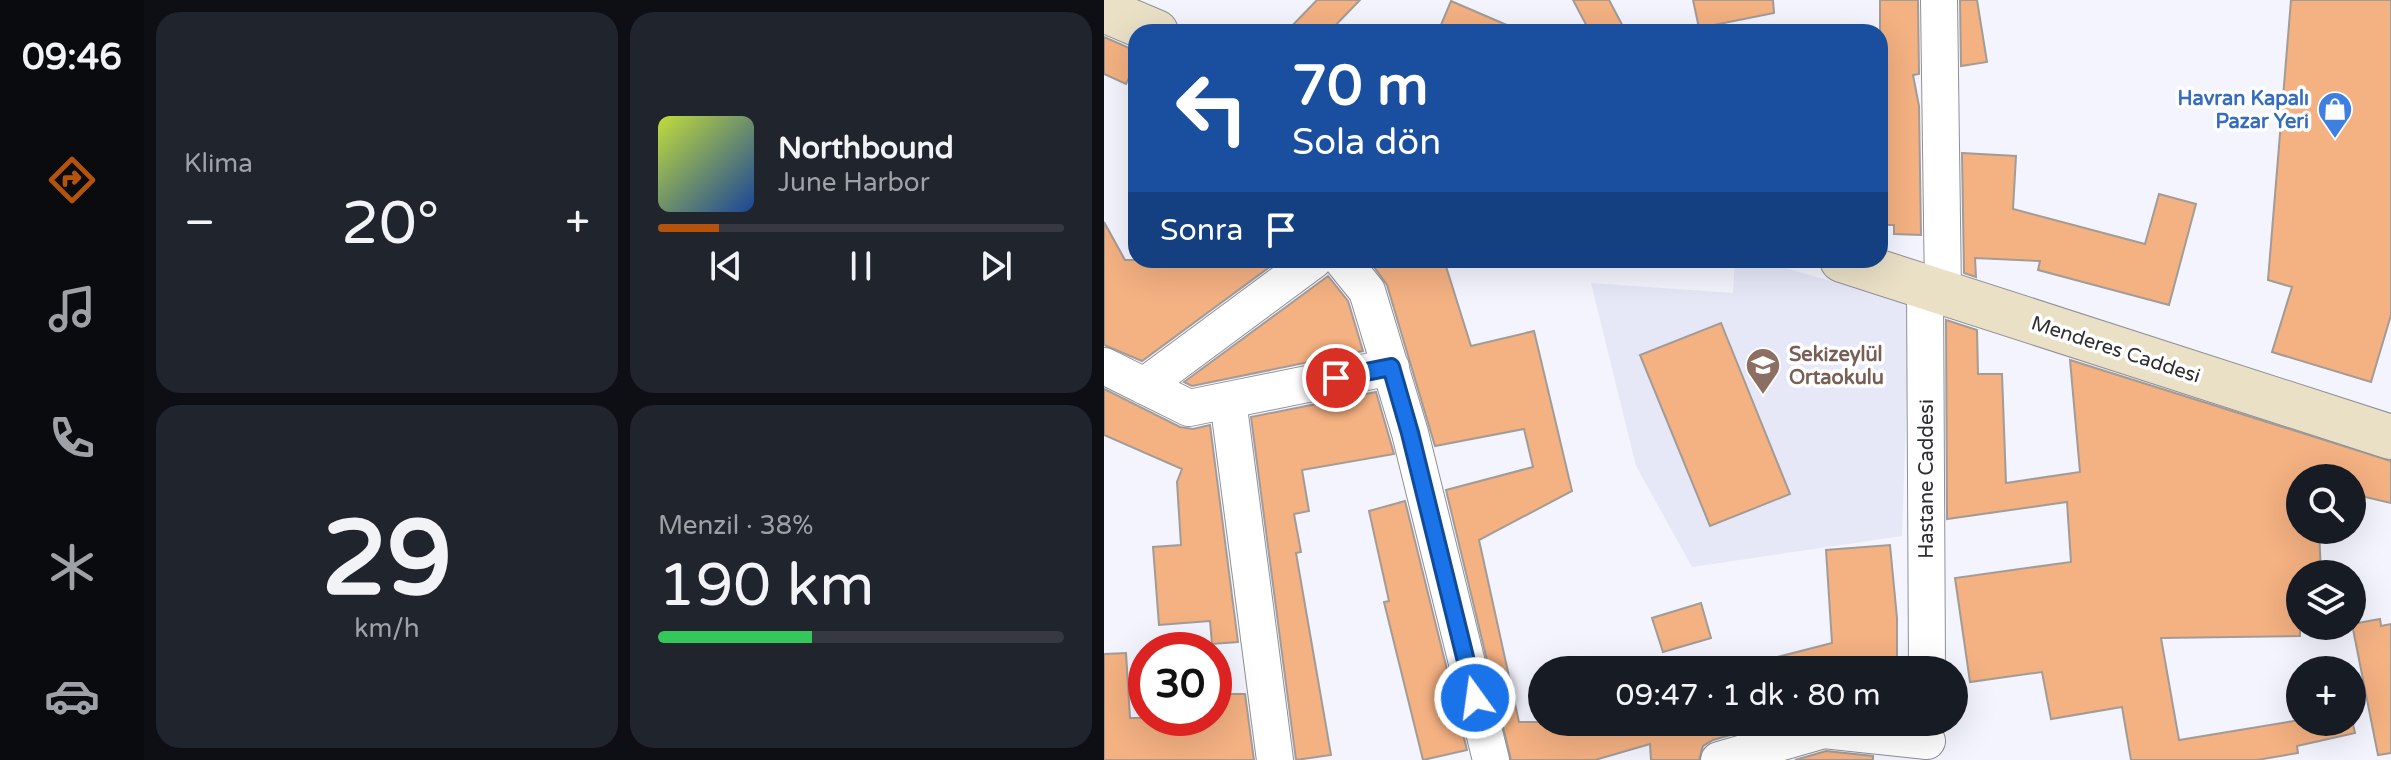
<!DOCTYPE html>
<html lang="tr">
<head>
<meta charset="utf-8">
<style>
	:root { --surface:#171b24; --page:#20242c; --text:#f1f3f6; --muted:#9ea1a6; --line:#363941; --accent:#b45309 }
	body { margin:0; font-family:"Varela Round",sans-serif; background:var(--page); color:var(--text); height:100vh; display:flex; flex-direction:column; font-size:30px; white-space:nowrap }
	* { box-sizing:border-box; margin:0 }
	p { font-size:26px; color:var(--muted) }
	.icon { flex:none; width:44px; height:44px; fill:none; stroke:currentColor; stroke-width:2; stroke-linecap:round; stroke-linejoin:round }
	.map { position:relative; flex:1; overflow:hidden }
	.drawer { display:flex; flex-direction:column; gap:12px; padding:12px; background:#0d0f14; width:960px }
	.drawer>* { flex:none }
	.guide { position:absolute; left:24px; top:24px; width:760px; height:244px; border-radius:24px; box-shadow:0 8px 32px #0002; background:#1a4fa0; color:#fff; overflow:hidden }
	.buttons { position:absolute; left:1182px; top:464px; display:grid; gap:16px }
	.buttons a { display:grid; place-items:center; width:80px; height:80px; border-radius:50%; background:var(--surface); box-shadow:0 8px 32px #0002; font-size:40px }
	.speed { position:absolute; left:24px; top:632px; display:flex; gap:16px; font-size:40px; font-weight:700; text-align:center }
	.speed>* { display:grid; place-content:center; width:104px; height:104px; border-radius:50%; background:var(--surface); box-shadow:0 8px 32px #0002; line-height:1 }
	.speed .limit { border:12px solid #d22; background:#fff; color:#111 }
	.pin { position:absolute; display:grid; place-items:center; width:68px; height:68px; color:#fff; margin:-34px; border:4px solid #fff; border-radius:50%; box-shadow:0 2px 8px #0007 }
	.me { position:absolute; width:88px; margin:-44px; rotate:346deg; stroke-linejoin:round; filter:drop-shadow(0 0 6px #0008) }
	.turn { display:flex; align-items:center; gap:28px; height:168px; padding:0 32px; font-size:36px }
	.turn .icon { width:104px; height:104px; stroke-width:2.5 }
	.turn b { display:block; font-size:56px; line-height:68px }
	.then { display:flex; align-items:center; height:76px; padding:0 32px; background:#0003; gap:16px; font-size:30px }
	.big { font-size:60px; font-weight:600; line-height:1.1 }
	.drawer .card { flex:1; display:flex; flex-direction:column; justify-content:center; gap:12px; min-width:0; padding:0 28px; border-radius:24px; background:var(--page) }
	.drawer .dial { align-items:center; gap:0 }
	.dial b { font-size:104px; line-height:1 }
	.song { display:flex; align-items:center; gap:24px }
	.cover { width:96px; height:96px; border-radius:12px; background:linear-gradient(135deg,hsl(70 70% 55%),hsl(220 70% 35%)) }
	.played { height:8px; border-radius:4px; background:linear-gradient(90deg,var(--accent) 15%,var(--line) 15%) }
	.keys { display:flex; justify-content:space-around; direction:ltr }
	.heat { display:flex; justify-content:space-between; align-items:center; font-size:44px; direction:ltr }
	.charge { height:12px; border-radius:6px; background:linear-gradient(90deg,#34c759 38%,var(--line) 0) }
	.drawer .tiles { flex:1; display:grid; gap:12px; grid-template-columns:repeat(2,1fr) }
	.trip { position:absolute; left:424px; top:656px; width:440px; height:80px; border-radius:40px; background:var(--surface); box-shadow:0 8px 32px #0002; font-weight:600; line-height:80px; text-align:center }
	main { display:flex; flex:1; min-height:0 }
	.dock { display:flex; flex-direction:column; width:144px; justify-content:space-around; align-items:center; background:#090b0e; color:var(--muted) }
	.dock .icon { width:56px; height:56px }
	.dock .selected { color:var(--accent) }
	.dock b { font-size:36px; color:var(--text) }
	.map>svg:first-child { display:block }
</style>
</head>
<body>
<main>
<nav class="dock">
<b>09:46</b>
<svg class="icon selected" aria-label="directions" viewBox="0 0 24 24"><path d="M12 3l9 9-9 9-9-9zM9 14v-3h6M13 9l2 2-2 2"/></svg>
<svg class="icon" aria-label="music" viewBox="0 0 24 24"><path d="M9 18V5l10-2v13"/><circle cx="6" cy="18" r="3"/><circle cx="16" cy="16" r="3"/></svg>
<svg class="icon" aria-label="phone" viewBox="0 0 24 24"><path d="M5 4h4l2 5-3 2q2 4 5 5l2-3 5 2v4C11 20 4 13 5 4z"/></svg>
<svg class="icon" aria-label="climate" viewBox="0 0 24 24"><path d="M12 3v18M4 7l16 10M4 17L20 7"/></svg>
<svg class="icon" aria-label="car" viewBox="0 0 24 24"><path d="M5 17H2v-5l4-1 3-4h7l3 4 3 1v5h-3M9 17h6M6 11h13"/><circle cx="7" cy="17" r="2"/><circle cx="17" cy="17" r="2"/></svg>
</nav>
<section class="drawer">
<div class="tiles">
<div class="card"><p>Klima</p>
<div class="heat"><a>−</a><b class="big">20°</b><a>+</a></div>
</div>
<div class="card">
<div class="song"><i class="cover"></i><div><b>Northbound</b><p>June Harbor</p></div></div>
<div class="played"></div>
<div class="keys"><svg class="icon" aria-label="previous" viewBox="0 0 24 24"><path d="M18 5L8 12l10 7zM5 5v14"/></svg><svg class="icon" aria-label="pause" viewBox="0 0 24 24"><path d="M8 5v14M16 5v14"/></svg><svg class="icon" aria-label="next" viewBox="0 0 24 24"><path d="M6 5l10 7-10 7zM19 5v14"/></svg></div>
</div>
<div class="card dial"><b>29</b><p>km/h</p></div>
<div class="card"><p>Menzil · 38%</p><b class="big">190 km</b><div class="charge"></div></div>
</div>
</section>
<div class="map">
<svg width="1287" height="760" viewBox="0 0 1287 760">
	<rect width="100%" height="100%" fill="#f3f4fd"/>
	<!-- built -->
	<path fill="#e6e8f8" d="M631 260H654L806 304 798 536 588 567 532 466 487 283 629 293Z"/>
	<!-- building -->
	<path fill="#f4b182" stroke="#a39b96" stroke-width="2" d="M213 0H256L225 32H182Z
		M469 0H505L522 32H486Z
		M589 0H669L670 13 595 28Z
		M776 0H814L815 74 809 75 815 106 817 235 790 234V225H776Z
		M856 0H873L883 62 857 66Z
		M1187 0H1287V315L1267 382 1168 352 1188 287 1164 280Z
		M347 1 419 32H334Z
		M0 37 32 51V63L22 84 0 74Z
		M858 153 912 156 909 209 1041 244 1055 194 1092 204 1065 305 934 270 936 261 871 258 872 277 860 273Z
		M0 222 21 260H175L38 361 0 345Z
		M265 260H340L367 346 430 331 468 491 375 540 415 722H672L609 740 599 746 595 760H547L546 744 491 760H407L342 490 429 467 420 429 331 446 283 285Z
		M224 276 244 301 259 351 88 386 80 382Z
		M842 320 873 330 874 374H898L902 483 976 472 966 360 1287 461V503L1248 494V478H1196V530H1215L1217 574H1196V636L1057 638 1075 740 1196 720H1248L1251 733 1193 746 1194 753 1153 760H1027L1018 707 947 719 938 672 866 682 851 578 967 562 963 502 843 519Z
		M617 323 686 494 606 526 536 355Z
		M0 389 76 427 89 429 106 425 134 642 108 644 106 621 55 625 49 547 77 545 73 482 78 469 0 435Z
		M272 392 290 454 198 470 205 511 190 514 197 552 192 553 227 755 192 760 147 417Z
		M301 501 363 750 319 760 280 602 285 601 265 511Z
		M786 545 793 618V670H659L658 661 728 643 722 550Z
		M597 603 607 638 559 652 548 618Z
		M1276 619 1277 626 1287 624V753L1274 755 1248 624Z
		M22 653 26 718H110V694H141L150 760H0V654Z
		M722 751 769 756V760H691Z"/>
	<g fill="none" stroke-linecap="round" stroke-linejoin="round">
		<!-- street casing -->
		<g stroke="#8f9098" stroke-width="38">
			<path id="street" d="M835 0 839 293
				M238 260 263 291 306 433 387 760
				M821 287 823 670
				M0 366 85 408 287 367
				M40 386 210 260
				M124 400 171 760
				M615 760 720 730 823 741"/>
		</g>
		<!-- secondary casing -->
		<g stroke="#8f9098" stroke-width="46">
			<path id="secondary" d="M0 10 52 32
				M738 260 1287 437"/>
		</g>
		<!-- street -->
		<use href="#street" stroke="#fff" stroke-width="36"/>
		<!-- secondary -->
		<use href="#secondary" stroke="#e9e0c6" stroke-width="44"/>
	</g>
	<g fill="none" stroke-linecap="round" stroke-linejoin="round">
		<!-- route casing -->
		<g stroke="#114b97" stroke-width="20">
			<path id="route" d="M232 378 287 367 306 433 371 698"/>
		</g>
		<!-- route -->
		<use href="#route" stroke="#1a73e8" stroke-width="14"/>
	</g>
	<!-- icons -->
	<defs>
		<g id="shop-pin" transform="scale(1.8)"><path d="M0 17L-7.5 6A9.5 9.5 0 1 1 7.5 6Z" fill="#3f7fe0" stroke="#fff"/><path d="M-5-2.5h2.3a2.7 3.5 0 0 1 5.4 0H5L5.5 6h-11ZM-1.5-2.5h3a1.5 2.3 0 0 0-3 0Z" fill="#fff"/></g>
		<g id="school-pin" transform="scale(1.8)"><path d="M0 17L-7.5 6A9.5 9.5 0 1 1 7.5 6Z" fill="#8d6e63" stroke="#fff"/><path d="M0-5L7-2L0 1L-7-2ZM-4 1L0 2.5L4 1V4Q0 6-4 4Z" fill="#fff"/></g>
	</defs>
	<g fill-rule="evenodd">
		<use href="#shop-pin" x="1231" y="109"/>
		<use href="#school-pin" x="659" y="365"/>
	</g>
	<g text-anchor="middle" stroke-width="7" stroke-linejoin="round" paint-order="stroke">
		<!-- shop labels -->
		<g font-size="20" font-weight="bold" fill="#366cbe" stroke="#fff" text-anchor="end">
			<text x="1205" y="105">Havran Kapalı<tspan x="1205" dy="23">Pazar Yeri</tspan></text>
		</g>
		<!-- street labels -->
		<g font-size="20" fill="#2e2e31" stroke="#fff">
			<text transform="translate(1012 349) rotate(18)" y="7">Menderes Caddesi</text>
			<text transform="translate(822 479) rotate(-90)" y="7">Hastane Caddesi</text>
		</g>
		<!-- education labels -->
		<g font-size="20" font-weight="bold" fill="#785e54" stroke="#fff" text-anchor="start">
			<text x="685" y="361">Sekizeylül<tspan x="685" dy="23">Ortaokulu</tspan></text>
		</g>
	</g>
</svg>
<div class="buttons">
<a><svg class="icon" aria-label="search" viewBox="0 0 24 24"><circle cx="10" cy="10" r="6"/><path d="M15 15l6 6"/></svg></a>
<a><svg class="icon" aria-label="layers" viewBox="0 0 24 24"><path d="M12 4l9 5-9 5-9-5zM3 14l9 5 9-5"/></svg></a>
<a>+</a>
</div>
<div class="speed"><div class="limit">30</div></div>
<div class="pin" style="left:232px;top:378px;background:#d93025"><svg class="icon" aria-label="arrive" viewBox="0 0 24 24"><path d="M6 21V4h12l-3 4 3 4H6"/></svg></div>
<svg class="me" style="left:371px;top:698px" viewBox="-20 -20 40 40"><circle r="17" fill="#1a73e8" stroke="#fff" stroke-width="3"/><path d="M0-11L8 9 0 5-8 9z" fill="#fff"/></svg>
<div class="trip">09:47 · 1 dk · 80 m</div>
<div class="guide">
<div class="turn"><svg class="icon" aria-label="left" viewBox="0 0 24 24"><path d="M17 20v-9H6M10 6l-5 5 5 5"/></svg><div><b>70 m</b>Sola dön</div></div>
<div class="then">Sonra<svg class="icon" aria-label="arrive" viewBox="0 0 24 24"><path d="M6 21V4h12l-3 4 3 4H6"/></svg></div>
</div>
</div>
</main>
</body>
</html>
